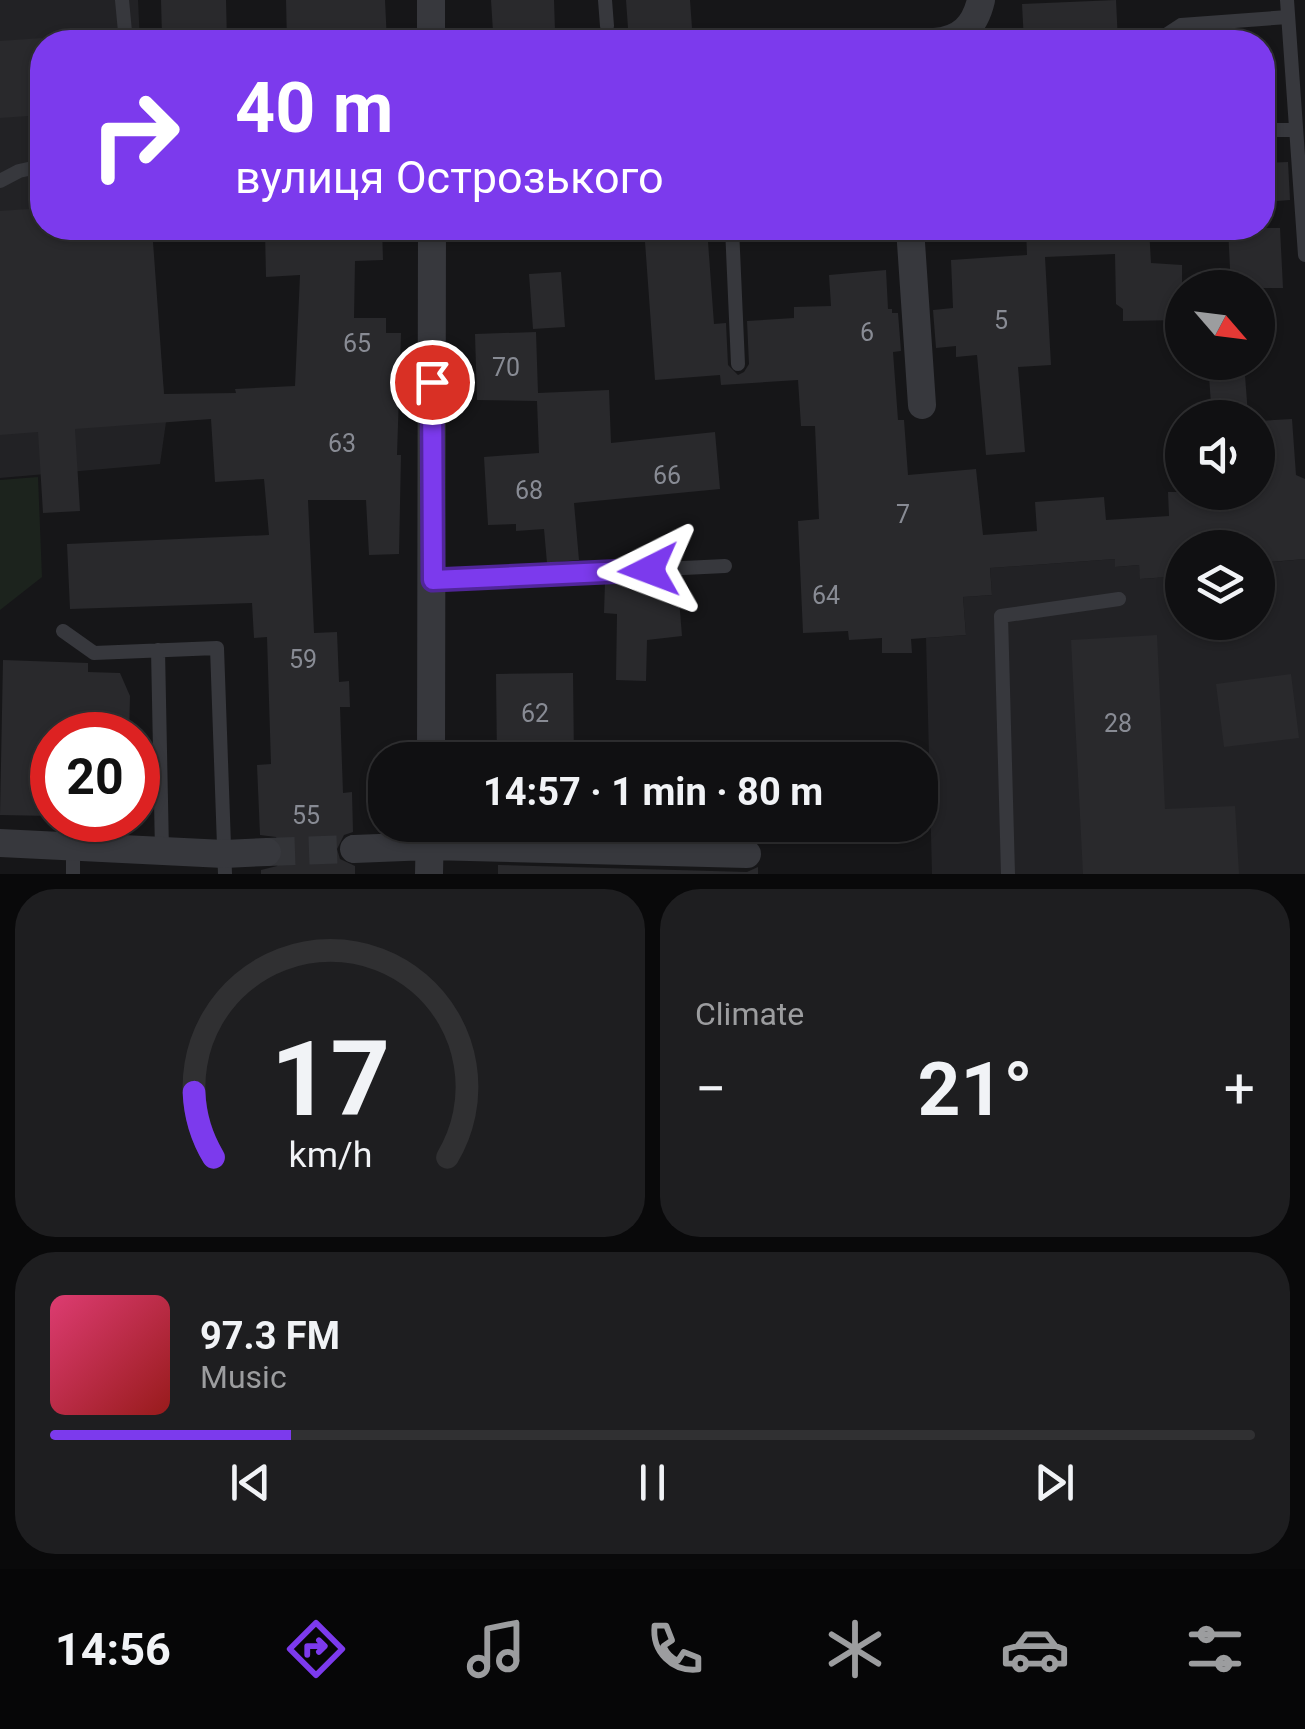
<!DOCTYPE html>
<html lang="en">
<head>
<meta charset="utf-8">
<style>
	:root { --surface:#101012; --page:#1e1e20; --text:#f1f3f6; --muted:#9c9d9f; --line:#303032; --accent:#7c3aed }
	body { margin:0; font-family:Roboto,sans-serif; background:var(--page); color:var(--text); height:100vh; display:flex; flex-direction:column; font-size:38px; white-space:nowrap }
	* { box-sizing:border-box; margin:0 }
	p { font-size:32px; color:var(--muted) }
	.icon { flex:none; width:55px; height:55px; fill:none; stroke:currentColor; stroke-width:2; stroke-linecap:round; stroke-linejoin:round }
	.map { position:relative; height:874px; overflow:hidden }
	.details { display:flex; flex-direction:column; gap:15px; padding:15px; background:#09090a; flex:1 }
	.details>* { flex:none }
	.hud { position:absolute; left:30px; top:30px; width:1245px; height:210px; border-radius:40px; box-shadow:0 2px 8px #0004,0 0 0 2px var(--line); background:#7c3aed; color:#fff; overflow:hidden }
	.needle { width:65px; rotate:118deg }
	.fabs { position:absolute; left:1165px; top:270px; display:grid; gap:20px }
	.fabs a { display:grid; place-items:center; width:110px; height:110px; border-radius:50%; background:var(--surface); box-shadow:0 2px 8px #0004,0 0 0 2px var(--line); font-size:50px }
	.speed { position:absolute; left:30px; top:712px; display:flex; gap:20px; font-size:50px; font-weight:700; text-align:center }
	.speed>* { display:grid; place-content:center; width:130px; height:130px; border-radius:50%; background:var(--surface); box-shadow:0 2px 8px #0004,0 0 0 2px var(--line); line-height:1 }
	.speed .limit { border:15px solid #d22; background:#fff; color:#111 }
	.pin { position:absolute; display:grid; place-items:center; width:85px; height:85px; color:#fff; margin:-42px; border:5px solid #fff; border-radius:50%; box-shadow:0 2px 10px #0007 }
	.me { position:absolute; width:110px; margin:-55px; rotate:267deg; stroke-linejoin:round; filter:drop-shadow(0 0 8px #0008) }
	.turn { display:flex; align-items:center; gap:35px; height:210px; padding:0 40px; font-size:45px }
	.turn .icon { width:130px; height:130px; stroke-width:2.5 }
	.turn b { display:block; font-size:70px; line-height:85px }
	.big { font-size:75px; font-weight:700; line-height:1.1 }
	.details .widget { flex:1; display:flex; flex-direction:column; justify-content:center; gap:15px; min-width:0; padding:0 35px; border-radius:40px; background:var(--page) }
	.details .dial { align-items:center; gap:0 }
	.dial svg { height:260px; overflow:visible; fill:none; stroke:var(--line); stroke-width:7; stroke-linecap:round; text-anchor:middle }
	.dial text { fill:var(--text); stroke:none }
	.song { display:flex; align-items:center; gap:30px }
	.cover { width:120px; height:120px; border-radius:15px; background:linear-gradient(135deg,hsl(340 70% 55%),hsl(0 70% 35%)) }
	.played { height:10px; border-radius:5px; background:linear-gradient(90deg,var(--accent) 20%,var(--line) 20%) }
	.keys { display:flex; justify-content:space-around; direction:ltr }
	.heat { display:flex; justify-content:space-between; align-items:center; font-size:55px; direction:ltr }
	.details .tiles { flex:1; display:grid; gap:15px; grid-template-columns:1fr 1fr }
	.widget:last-child { grid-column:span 2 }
	.trip { position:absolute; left:368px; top:742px; width:570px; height:100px; border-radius:40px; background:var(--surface); box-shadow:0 2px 8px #0004,0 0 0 2px var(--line); font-weight:700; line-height:100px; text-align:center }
	.tab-bar { display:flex; height:160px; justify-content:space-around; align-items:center; background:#060607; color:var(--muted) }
	.tab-bar .icon { width:70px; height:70px }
	.tab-bar .active { color:var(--accent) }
	.tab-bar b { font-size:45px; color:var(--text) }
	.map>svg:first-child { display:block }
</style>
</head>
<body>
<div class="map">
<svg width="1305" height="874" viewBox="0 0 1305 874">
	<rect width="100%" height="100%" fill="#161618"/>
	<!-- built -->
	<path fill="#222225" d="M0 0H138L140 42H42V228H151L166 422 160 464 0 478Z
		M1259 547 1261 563 1305 559V874H932L926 638 966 635 963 597 992 595 990 568 1115 559 1116 567 1139 565 1141 579 1182 576V622H1258Z"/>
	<!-- green -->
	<path fill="#1c231d" d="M38 477 42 577 0 610V480Z"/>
	<!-- building -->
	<path fill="#29292c" d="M161 0H226L227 42H194V36L162 37Z
		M286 0H385L387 42H287Z
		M491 0H554L555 31 493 32Z
		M626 0H690L693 42H629Z
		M1116 0 1118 42H1024L1022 4Z
		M42 38V115L0 118V41Z
		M1288 162 1290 200 1262 202V163Z
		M42 208V228H152L164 394 236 393 235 389 295 386 300 275 266 277 265 231 382 228 383 260 355 261 354 318H386V333H401L397 455H401L399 554 369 555 366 500H308L314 633 337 632 339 682 349 681 350 707H340L343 793 352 792 353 832 344 835 337 849 340 859 355 866V874H261V870L277 866 284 852 276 837 260 835 257 765 271 764 267 637 254 638 252 603 70 609 67 544 269 535 264 479 215 482 211 419 75 429 80 511 43 513 38 432 0 435V211Z
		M644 228H707L714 324 726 323 728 365 738 375 744 372 749 364 747 321 794 318V307L831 306 829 275 886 270 888 309H892V313H898L901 351 893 352 898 420H904L908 475 976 469 983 535 1037 531 1035 502 1104 497 1106 520 1169 516 1168 492H1258V421L1292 419 1296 475 1305 479V559L1260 563 1259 548H1182V576L1140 579 1139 565 1115 567V559L990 568 992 595 963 597 966 635 911 639 912 653H882V638L849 640 848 631 803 633 798 521 819 519 815 426H801L798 380 721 385 720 375 655 380Z
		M1026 228H1149L1151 263 1182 265V320L1123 321V309L1116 304 1115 254 1045 257 1051 365 1018 367 1025 452 986 455 977 355 956 357V346L936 348 933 310 953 308 951 260 1027 255Z
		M1228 228H1280L1283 288H1231Z
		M561 272 565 327 533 329 529 274Z
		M536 332 538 393 609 390 611 443 715 432 720 489 574 503 579 560 547 563 544 529 516 531V524L488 525 484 457 539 453 537 401 477 400 475 334Z
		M1208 362H1244L1248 415 1212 418Z
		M605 583 638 584 637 590 678 586 682 636 647 640 646 681 616 680 617 614 604 613Z
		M1157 635 1165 809 1235 806 1239 874H1083L1071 640Z
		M3 660 88 663V672L120 673 130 696 129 735H52V816L0 815Z
		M573 673 574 760H497L496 674Z
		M1291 674 1299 738 1224 747 1216 684Z
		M498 825H757V840L747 836 498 830Z
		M498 865 747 872 758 867V874H498Z"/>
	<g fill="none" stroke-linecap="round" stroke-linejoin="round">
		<!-- street-tunnel -->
		<path stroke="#333438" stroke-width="28" stroke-dasharray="28 14" stroke-linecap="butt" d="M267 852 354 849"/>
		<!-- lane -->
		<path stroke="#37383d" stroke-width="14" d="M122 0 126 42
			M605 0 607 26
			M1287 0 1305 255
			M1155 42 1181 25 1288 17
			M1262 130H1296
			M0 181 19 171 42 166
			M732 228 738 364
			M433 580 725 566
			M63 631 94 653 217 648 225 874
			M158 650 162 851
			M73 846V874
			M1008 874 1001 616 1119 599"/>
		<!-- street -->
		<path stroke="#37383d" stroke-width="28" d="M431 0V42
			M934 42C961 40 975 26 981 0
			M910 228 922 405
			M431 760 432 228
			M0 843 224 854 267 852
			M354 849 429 846 747 854
			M429 874 430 825"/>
	</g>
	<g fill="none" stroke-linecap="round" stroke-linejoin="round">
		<!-- route casing -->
		<g stroke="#51269a" stroke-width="25">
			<path id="route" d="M432 382 433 580 649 570"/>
		</g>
		<!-- route -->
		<use href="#route" stroke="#7c3aed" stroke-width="18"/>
	</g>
	<g text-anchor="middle" stroke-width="10" stroke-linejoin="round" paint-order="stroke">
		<!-- number labels -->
		<g font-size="25" fill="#888b94">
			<text x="1001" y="329">5</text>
			<text x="867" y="341">6</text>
			<text x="357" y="352">65</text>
			<text x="506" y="376">70</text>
			<text x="342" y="452">63</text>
			<text x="667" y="484">66</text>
			<text x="529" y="499">68</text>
			<text x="903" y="523">7</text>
			<text x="826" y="604">64</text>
			<text x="303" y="668">59</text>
			<text x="535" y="722">62</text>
			<text x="1118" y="732">28</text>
			<text x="306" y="824">55</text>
		</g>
	</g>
</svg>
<div class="fabs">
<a><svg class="needle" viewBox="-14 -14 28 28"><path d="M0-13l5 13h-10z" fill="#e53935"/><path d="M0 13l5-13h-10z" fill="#9c9d9f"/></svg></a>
<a><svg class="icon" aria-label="sound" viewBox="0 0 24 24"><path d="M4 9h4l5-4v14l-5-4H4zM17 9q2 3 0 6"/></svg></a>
<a><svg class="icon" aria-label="layers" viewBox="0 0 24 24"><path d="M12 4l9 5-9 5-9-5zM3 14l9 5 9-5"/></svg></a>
</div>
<div class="speed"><div class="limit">20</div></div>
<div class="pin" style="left:432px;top:382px;background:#d93025"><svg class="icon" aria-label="arrive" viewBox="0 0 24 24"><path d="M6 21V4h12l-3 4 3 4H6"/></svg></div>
<svg class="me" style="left:649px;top:570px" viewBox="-20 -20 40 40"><path d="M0-17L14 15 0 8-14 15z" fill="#7c3aed" stroke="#fff" stroke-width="4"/></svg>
<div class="trip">14:57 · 1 min · 80 m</div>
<div class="hud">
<div class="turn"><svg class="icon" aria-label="right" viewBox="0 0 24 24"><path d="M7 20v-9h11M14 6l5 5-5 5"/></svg><div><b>40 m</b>вулиця Острозького</div></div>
</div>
</div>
<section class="details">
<div class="tiles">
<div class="widget dial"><svg viewBox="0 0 100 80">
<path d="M14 69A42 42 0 1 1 86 69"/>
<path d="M14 69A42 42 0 0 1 8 49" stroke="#7c3aed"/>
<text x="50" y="56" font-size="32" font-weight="700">17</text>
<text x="50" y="72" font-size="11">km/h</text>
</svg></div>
<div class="widget"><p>Climate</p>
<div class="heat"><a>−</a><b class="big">21°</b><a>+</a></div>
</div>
<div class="widget">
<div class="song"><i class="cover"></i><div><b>97.3 FM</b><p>Music</p></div></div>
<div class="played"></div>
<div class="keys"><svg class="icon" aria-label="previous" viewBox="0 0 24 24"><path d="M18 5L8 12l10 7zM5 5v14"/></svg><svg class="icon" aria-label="pause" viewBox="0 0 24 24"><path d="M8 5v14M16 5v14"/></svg><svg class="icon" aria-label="next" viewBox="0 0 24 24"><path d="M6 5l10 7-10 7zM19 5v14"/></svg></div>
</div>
</div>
</section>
<nav class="tab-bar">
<b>14:56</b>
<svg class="icon active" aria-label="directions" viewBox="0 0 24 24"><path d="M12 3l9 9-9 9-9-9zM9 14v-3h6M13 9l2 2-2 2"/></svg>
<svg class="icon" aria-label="music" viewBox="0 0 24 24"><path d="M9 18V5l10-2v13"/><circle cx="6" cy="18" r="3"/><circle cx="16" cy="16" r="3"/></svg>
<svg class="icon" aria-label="phone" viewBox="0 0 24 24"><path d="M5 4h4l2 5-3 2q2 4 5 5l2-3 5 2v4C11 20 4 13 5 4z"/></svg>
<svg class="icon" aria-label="climate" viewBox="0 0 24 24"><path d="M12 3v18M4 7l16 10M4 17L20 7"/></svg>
<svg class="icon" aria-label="car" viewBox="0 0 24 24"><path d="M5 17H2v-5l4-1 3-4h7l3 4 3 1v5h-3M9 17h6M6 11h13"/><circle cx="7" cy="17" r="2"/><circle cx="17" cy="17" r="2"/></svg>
<svg class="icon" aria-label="filters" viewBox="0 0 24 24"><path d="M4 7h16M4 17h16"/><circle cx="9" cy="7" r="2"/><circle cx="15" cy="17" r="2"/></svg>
</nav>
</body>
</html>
